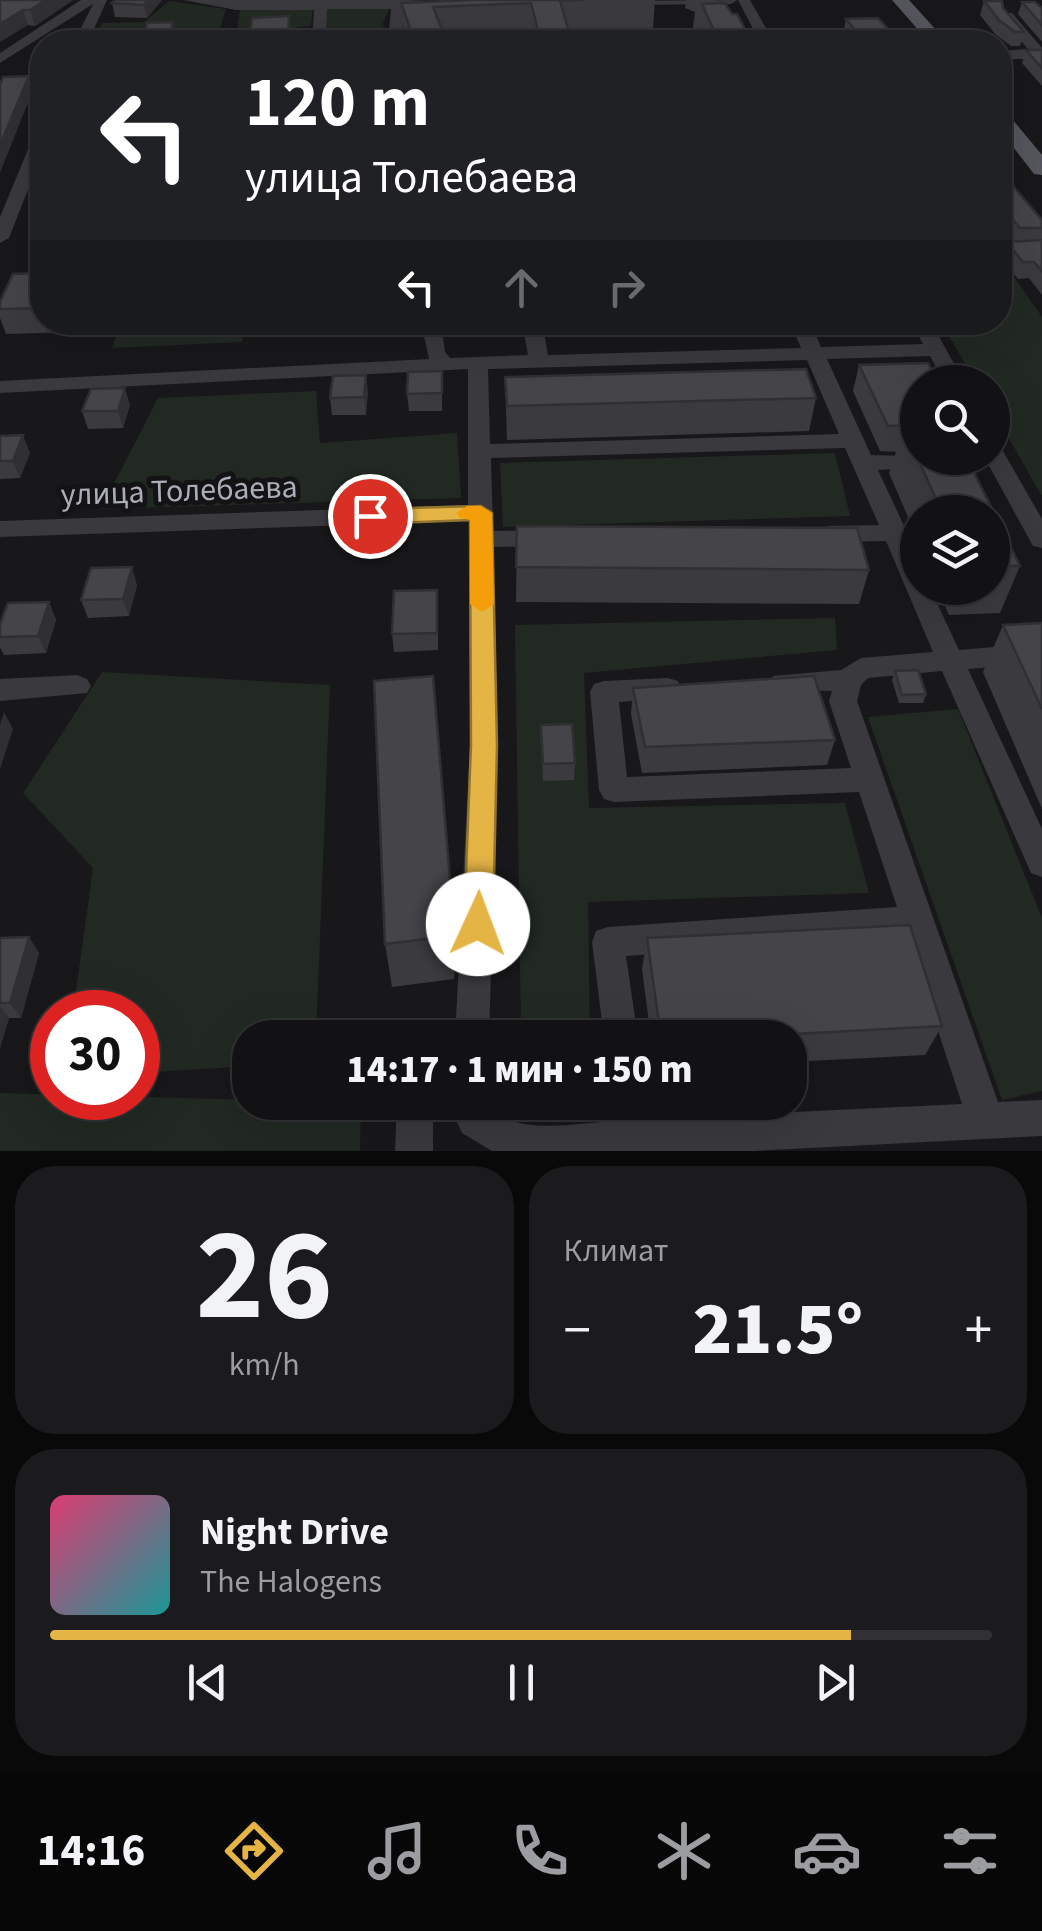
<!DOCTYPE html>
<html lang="ru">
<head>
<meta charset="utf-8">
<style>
	:root { --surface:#121113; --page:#1b1a1c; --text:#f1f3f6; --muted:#9c9da0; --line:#313133; --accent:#e4b445 }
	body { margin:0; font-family:"Source Sans 3",sans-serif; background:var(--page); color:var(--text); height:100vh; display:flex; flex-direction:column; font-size:38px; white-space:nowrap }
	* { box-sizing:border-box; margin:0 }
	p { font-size:32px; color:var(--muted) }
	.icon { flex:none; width:55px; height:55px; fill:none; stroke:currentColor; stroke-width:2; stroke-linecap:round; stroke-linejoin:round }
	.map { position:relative; height:1151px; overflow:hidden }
	.details { display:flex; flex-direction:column; gap:15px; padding:15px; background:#0a090a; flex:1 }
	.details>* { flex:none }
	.hud { position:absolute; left:30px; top:30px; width:982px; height:305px; border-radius:40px; box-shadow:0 10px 40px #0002,0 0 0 2px var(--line); background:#202124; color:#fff; overflow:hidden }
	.controls { position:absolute; left:900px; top:365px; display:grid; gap:20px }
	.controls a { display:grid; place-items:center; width:110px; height:110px; border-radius:50%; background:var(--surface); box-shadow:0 10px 40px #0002,0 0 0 2px var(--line); font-size:50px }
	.speed { position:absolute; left:30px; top:990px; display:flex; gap:20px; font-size:50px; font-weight:700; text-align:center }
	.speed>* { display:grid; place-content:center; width:130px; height:130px; border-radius:50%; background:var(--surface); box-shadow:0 10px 40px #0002,0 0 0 2px var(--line); line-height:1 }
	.speed .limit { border:15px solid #d22; background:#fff; color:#111 }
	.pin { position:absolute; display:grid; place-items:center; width:85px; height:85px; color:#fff; margin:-42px; border:5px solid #fff; border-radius:50%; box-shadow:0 2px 10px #0007 }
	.me { position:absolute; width:110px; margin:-55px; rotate:2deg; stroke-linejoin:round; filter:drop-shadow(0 0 8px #0008) }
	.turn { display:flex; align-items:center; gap:35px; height:210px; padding:0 50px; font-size:45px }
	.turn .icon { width:130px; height:130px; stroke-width:2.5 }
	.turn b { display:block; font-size:70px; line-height:85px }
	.lanes { display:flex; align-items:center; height:95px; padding:0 50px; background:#0003; justify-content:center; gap:50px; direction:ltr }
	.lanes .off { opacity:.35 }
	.big { font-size:75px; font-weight:800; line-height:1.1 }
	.details .widget { flex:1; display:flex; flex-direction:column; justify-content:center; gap:15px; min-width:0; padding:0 35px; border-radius:40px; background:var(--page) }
	.details .dial { align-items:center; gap:0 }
	.dial b { font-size:130px; line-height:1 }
	.song { display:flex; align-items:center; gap:30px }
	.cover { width:120px; height:120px; border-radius:15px; background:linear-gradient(135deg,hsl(340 70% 55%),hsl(180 70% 35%)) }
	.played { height:10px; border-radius:5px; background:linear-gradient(90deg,var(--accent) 85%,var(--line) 85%) }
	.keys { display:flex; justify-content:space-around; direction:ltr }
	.heat { display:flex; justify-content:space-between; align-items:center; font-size:55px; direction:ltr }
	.details .tiles { flex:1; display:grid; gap:15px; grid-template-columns:1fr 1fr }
	.widget:last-child { grid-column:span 2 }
	.trip { position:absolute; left:232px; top:1020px; width:575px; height:100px; border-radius:40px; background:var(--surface); box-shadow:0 10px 40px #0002,0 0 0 2px var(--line); font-weight:800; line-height:100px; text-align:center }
	.tab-bar { display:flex; height:160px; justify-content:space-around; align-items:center; background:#070708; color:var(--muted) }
	.tab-bar .icon { width:70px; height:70px }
	.tab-bar .selected { color:var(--accent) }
	.tab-bar b { font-size:45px; color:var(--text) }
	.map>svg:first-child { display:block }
</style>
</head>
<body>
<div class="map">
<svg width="1042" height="1151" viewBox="0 0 1042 1151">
	<rect width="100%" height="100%" fill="#181719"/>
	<!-- green -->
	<path fill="#222923" d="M169 1 226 9 219 32 136 38 135 42H93L102 23 144 22Z
		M313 8 311 26 236 35 240 10Z
		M390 8 383 23 387 42H327L326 9Z
		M1000 256 1042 317V496L993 411 992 382H976L941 323 1000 322Z
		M121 323V322L245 323 242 342 112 348Z
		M316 391 320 443 457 433 461 498 101 509 158 398Z
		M835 453 850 516 503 527 500 463Z
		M835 618 837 650 584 673 589 808 845 803 869 893 588 902 590 1037H521L515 625Z
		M102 672 330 685 316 1037 250 1038V1066L138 1073V1012H73L93 868 23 793Z
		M958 709 1042 918V1091L1002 1100 868 717Z
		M0 1093 361 1103 360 1151H0Z"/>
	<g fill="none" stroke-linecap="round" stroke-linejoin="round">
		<!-- minor -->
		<path fill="#39393e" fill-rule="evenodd" d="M81 0H107L88 42H74L93 4 0 63V53Z
			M183 0H404L436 1 443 5 436 9H404L402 42H388L391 9H327L326 42H312L314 10H236Z
			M737 0 731 4 621 5 615 1Z
			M738 0H750L774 42H760Z
			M1002 13H1012L1042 48V59H1000V51L1028 49 1002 19Z
			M737 29V35L732 36 583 42 590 38Z
			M42 78V86L0 89V81Z
			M42 130V154L9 238 0 243V217L34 135Z
			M421 322H441L445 352 450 358 528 355 522 322H542L548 355 801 348 790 322H810L821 347 923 344 911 322H931L964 382H944L930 356 827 359 871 455 992 458V444L1000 446 1042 519V548L1033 546 988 464 878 470 918 556V588H930L959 650 1042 643V663L968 669 1042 829V877L1031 873 942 671 868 678 861 685 857 701 998 1102 1042 1100V1136L752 1151H492L462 1133 448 1102H485C513 1138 573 1123 614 1121L611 1102H647L650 1119 962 1104 907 936 626 956 638 1038H604L592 942 596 931 608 927 897 907 859 792 614 802 604 799 599 790 590 692 594 684 604 681 668 678 678 681 682 689 678 697 619 702 627 777 851 768 829 701 832 691 773 690 769 683 773 676 841 670 861 658 933 652 886 541 828 542 816 534 828 526 879 525 845 448 491 458 493 531 548 530 560 538 548 546 493 547 498 745 489 1038H455L470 745 469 521 0 537V521L468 505V369L0 393V381L429 359ZM807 360 839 434 490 444 488 369Z
			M77 675 87 679 91 686 87 693 0 701V679Z
			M397 1102H433V1151H395Z"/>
		<!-- major -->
		<path fill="#55565d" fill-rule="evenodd" d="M892 0H909L947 42H929Z
			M1000 111 1007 113 1042 155V175L1034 174 1000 130Z"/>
	</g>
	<!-- wall -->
	<path fill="#3b3b3f" d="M0 0H73L35 26 28 25Z
		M162 0 147 18 115 17 112 3Z
		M472 0H655L653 30 570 36 572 42H532L531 38 447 42H405L401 3Z
		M686 0H716L715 3 752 42H699L700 28H693L695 12 685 8Z
		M984 1 1003 8 1024 32 1020 46H1011L995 34 980 15Z
		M1022 2 1042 8V42L1018 14Z
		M846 19 900 42H801L802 31 844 30Z
		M1026 50H1042V86L1022 63Z
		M1000 171 1042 220V295L1029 278 1018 279 1001 259 1007 242H1013L1000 225Z
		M42 273V322H79L75 332 6 334 0 318V302Z
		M464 322H499V331L464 333Z
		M561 322H770L769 330 563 335Z
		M928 363 938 382H918V458H967L1020 566 1000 613 949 615 937 588H992V512H918V540L889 473 896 452 880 451 853 391 859 365Z
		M442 371V411H409L407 394Z
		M505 377 816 398 809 431 507 440Z
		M368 392 366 415H332L330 398Z
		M130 405 123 428 88 429 82 411Z
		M0 436 30 453 20 478 0 479Z
		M517 526 869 570 859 604 516 602Z
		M137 585 129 616 88 618 81 600Z
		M49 602 56 620 46 653 4 655 0 647V624Z
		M438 608V650L394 652 392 634Z
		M1042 623V809L983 672 1003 625Z
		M895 671 926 694 923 703H899L892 680Z
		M374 681 456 948 454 979 392 987 385 944Z
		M633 688 835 740 827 765 642 773 631 714Z
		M541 725 575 763 574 780 543 781Z
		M0 938 39 953 21 1018H9L0 1048Z
		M647 938 942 1026 925 1055 790 1062V1038H651L642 969Z"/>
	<!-- shaded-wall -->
	<path fill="#303033" d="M46 0H73L35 26 30 10Z
		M148 0H162L147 18 144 5Z
		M23 10 28 25 0 42V24Z
		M289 16 292 37 291 42H288Z
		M173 22 177 42H168Z
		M29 76 33 90 0 173V145Z
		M72 322H79L75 332Z
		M366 375 368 392 366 415 364 397Z
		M125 388 130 405 123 428 118 411Z
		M23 435 30 453 20 478 13 461Z
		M132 567 137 585 129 616 123 599Z
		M49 602 56 620 46 653 38 636Z
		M4 712 13 729 0 769V725Z
		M452 904 456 948 454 979 451 936Z
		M29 937 39 953 21 1018 10 1003Z
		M0 1006 9 1018 0 1048Z"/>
	<!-- building -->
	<path fill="#454549" stroke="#303033" stroke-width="2.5" d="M0 0H46L30 10H23L0 24Z
		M115 0H148L144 5 112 3Z
		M473 0H584L560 1 572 42H541L531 3 433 7 447 42H415L401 3Z
		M984 1H1002L1003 8 1024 32H1015L999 20Z
		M1022 2H1035L1042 8V25Z
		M725 3 732 14H737L752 42H719L702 4Z
		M289 16 288 42H249L252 18Z
		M878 18 900 42H810L802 31 855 30 846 19Z
		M173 22 168 42H142L147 23Z
		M1026 50H1042V68Z
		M29 76 0 145V85L3 77Z
		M1000 171 1042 220V228H1020L1000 204Z
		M1042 240V271L1034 262H1023L1007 242Z
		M42 273V308L0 309V302L13 274Z
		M928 363 938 382H918V425L888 426 859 365Z
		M806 369 816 398 507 406 505 377Z
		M442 371V393L407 394 408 372Z
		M366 375 364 397 330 398 333 376Z
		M125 388 118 411H82L91 389Z
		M918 425V458H967L1020 566H992V512H942L903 426Z
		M23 435 13 461H0V436Z
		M517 526 857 528 869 570 516 567Z
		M132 567 123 599 81 600 91 568Z
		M437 590V633L392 634 394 591Z
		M49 602 38 636 0 637V624L8 603Z
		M1042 623V709L1003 625Z
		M918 670 926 694 902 695 895 671Z
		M433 676 452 904 451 936 385 944 374 681Z
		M814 676 835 740 645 747 633 688Z
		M572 724 575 763 543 764 541 725Z
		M910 925 942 1026 722 1038H661L647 938Z
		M29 937 10 1003H0V938Z"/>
	<!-- route -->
	<path fill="#e4b445" stroke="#94752d" stroke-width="2.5" d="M481 506 492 513 497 745 493 924 489 933 478 937 468 933 464 924 471 745 470 520 370 524 359 516 370 509Z"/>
	<!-- slow -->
	<path fill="#f59e0b" d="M467 506H481L492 513 494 604 482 612 470 604V520L460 518 456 513Z"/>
	<g text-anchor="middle" stroke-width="10" stroke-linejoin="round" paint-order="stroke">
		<!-- street labels -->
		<g font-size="32" fill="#abaeb8" stroke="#131214">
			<text transform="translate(179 490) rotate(-2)" y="11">улица Толебаева</text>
		</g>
	</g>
</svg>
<div class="controls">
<a><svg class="icon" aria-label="search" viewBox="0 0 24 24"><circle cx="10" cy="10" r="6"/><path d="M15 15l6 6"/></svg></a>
<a><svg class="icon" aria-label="layers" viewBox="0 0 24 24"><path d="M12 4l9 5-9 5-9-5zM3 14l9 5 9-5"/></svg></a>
</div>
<div class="speed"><div class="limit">30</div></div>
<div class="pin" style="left:370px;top:516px;background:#d93025"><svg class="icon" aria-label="arrive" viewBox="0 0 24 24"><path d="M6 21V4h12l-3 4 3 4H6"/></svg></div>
<svg class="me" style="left:478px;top:924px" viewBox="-20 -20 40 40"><circle r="19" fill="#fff"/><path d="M0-13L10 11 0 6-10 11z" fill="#e4b445"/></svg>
<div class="trip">14:17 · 1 мин · 150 m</div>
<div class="hud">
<div class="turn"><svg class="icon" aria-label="left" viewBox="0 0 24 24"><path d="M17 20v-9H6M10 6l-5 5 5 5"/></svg><div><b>120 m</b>улица Толебаева</div></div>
<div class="lanes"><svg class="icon" aria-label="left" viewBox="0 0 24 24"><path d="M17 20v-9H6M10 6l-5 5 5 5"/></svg><svg class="icon off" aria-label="ahead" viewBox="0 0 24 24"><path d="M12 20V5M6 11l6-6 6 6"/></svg><svg class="icon off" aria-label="right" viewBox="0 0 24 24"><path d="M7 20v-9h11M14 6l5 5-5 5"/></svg></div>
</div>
</div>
<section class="details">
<div class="tiles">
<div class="widget dial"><b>26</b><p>km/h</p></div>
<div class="widget"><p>Климат</p>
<div class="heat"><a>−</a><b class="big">21.5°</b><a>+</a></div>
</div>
<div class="widget">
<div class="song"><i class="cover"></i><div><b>Night Drive</b><p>The Halogens</p></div></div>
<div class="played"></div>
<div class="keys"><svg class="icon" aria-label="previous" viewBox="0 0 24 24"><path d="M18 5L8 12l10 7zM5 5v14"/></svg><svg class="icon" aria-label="pause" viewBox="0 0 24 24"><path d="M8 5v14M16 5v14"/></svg><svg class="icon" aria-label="next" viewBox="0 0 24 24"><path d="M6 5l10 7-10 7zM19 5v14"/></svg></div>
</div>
</div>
</section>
<nav class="tab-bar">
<b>14:16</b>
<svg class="icon selected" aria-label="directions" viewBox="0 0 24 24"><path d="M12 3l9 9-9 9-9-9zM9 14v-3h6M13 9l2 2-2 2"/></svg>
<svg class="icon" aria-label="music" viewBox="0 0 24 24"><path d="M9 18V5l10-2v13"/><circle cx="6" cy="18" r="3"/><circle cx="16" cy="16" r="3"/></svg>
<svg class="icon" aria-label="phone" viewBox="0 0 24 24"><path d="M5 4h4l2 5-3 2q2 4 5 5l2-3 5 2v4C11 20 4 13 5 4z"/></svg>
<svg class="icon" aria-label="climate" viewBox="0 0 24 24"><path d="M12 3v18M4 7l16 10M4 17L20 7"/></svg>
<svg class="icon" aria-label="car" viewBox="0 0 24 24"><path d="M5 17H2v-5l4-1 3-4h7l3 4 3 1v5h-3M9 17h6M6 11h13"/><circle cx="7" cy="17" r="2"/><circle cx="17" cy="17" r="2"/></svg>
<svg class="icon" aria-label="filters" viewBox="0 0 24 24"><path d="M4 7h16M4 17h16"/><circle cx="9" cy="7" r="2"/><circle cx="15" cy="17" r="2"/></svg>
</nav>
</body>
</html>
